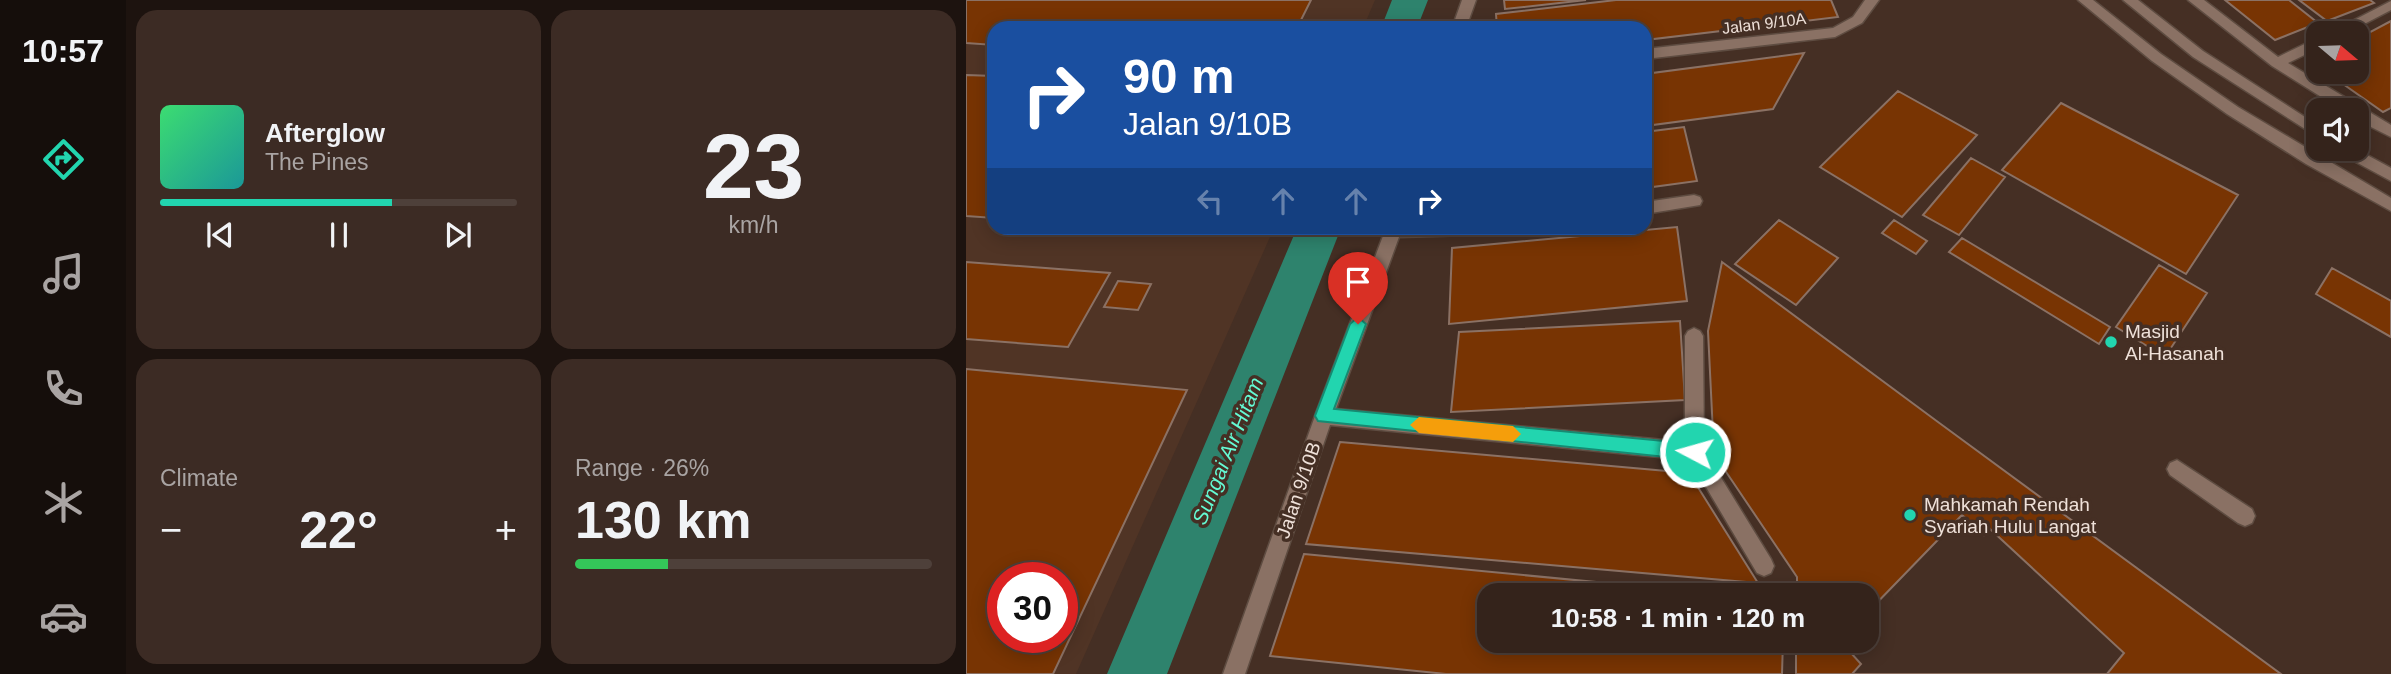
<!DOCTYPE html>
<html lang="en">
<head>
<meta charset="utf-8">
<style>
	:root { --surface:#34231b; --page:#3c2b24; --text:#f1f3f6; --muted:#a9a4a3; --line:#4e403a; --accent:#22d5af }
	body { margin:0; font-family:Helvetica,sans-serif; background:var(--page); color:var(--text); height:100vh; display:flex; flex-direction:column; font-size:26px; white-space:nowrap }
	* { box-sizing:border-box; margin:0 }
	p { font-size:23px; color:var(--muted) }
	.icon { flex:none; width:38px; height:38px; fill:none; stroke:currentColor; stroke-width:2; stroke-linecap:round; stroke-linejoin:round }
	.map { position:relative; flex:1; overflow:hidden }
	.details { display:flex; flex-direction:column; gap:10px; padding:10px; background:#1d130f; width:840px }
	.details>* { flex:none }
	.top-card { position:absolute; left:21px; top:21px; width:665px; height:214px; border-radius:21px; box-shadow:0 4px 18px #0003,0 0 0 2px var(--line); background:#1a4fa0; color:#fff; overflow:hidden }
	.needle { width:46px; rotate:109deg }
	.fabs { position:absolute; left:1340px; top:21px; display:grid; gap:14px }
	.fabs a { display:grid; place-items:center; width:63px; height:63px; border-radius:14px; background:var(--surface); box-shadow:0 4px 18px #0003,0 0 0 2px var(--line); font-size:35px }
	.speed { position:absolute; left:21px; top:562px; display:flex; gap:14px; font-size:35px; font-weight:700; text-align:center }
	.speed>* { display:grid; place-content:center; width:91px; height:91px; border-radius:50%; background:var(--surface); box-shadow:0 4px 18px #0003,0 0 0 2px var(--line); line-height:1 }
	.speed .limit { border:10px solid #d22; background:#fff; color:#111 }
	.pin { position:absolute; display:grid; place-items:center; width:60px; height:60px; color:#fff; margin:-72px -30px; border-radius:50% 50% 50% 0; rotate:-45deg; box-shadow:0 0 7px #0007 }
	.pin .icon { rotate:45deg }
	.me { position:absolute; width:77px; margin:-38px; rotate:276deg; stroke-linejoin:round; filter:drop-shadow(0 0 5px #0008) }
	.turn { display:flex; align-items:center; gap:24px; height:147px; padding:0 21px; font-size:32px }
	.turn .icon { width:91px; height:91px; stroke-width:2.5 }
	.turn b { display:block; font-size:49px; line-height:60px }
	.lanes { display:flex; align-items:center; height:66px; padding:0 21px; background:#0003; justify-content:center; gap:35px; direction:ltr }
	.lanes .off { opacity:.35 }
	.big { font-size:52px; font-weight:700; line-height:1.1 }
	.details .widget { flex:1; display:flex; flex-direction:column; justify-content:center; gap:10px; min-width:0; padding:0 24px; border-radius:21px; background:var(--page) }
	.details .dial { align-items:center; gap:0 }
	.dial b { font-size:91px; line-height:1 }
	.song { display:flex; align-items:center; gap:21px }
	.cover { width:84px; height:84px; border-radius:10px; background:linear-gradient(135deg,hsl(140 70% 55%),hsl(180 70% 35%)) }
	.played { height:7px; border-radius:4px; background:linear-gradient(90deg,var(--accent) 65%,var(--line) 65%) }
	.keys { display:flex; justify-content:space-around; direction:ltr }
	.heat { display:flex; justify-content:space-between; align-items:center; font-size:38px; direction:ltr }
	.charge { height:10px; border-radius:5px; background:linear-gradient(90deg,#34c759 26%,var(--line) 0) }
	.details .tiles { flex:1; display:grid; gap:10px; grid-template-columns:repeat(2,1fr) }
	.trip { position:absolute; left:511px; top:583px; width:402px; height:70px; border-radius:21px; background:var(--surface); box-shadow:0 4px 18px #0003,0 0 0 2px var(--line); font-weight:700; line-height:70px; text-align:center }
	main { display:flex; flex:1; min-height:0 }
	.dock { display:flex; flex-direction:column; width:126px; justify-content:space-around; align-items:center; background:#150e0b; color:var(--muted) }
	.dock .icon { width:49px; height:49px }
	.dock .on { color:var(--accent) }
	.dock b { font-size:32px; color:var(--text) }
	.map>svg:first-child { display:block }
</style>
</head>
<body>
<main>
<nav class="dock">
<b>10:57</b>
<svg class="icon on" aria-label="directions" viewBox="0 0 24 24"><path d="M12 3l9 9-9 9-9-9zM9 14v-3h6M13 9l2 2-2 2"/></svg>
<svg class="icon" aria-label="music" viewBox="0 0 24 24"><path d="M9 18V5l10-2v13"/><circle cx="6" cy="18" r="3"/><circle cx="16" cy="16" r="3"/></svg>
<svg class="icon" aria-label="phone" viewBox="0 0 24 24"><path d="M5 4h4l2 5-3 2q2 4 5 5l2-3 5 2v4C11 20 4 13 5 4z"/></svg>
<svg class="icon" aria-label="climate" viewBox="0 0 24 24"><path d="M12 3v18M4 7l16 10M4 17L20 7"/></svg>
<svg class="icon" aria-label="car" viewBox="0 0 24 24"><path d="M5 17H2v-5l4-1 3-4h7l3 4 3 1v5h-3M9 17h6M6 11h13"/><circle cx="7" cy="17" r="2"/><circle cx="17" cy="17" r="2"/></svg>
</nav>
<section class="details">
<div class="tiles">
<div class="widget">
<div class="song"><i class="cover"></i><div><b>Afterglow</b><p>The Pines</p></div></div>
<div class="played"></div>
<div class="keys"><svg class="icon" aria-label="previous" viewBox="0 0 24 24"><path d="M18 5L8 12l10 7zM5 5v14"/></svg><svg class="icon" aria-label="pause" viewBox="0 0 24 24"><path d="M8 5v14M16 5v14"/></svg><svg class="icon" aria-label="next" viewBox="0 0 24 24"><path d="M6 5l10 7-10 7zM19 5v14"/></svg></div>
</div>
<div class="widget dial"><b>23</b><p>km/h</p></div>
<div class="widget"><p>Climate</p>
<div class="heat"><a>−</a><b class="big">22°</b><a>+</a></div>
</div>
<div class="widget"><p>Range · 26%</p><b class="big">130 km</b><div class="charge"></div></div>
</div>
</section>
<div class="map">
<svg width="1425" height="674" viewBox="0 0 1425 674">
	<rect width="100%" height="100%" fill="#452f24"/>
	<!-- built -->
	<path fill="#503425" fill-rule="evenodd" d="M0 0H409L397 28H28V228H308L110 674H0ZM37 578H96V637H37Z"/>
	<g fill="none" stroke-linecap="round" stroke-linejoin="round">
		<!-- river -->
		<path fill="#2e836d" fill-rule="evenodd" d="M426 0H462L451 28H415Z
			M331 228H375L201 674H141Z"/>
	</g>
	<!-- building -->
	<path fill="#783403" stroke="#8b7164" stroke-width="2" fill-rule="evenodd" d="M0 0H345L331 28H28V45L0 43Z
		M538 0H620L539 9Z
		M650 0H865L872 17 679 40V28H531L530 14Z
		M1259 0H1323L1352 23 1309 40Z
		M1333 0H1404L1408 3 1361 21Z
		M1425 21V108L1417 112 1360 72H1391V39Z
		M838 53 807 109 679 126V74Z
		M0 75 28 76V218L0 216Z
		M932 91 1011 135 936 217 854 167Z
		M1095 103 1272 195 1220 274 1036 170Z
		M718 127 731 181 679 188V132Z
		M1005 158 1039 177 993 235 957 215Z
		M813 220 872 258 830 305 769 264Z
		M928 220 961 241 950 254 916 233Z
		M711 227 721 301 483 324 486 248Z
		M996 238 1144 327 1133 344 983 252Z
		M0 262 144 273 102 347 0 339Z
		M756 262 972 422 1315 674H830V640H901V595H831V577L748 454 742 331Z
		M1193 265 1241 293 1199 357 1150 327Z
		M1366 268 1425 301V337L1350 294Z
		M152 281 185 284 172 310 138 307Z
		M714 321 719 400 485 412 493 332Z
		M0 369 221 390 87 674H0ZM37 578H96V637H37Z
		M374 442 723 473 792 583 340 544Z
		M996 515 1018 535 1024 529 1158 653 1141 674H886L895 664 874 641 901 640V613Z
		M338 554 765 595H523V640H817L816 674H480L304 656Z"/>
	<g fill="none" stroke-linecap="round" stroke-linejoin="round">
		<!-- minor casing -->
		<g stroke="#5e4c41" stroke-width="3">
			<path id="minor" d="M496 0H510L500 28H486Z
				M899 0H913L896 23 869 37 679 59V49L867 28 887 17Z
				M1112 0H1127L1195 54 1272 107 1425 198V211L1340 164 1261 114 1186 61Z
				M1157 0H1172L1237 51 1353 126V138L1227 57Z
				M1222 0H1238L1312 57 1353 37V48L1322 63 1425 125V137L1391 120V110H1376L1306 66Z
				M1425 1V10L1381 33H1363Z
				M1371 149H1390L1425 168V181L1373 153Z
				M728 195 734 197 736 201 734 205 679 214V202Z
				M420 228H544L536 234 433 237 370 409 719 442V336L722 331 728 328 734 331 737 336 738 450 805 559 808 566 805 573 798 576 791 573 724 460 364 425 279 674H257L349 416Z
				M1211 460 1286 509 1289 516 1286 523 1279 526 1272 523 1204 475 1201 469 1204 463Z"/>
		</g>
		<!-- minor -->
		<use href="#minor" fill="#8a7164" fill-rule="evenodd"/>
	</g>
	<!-- route -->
	<path fill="#22d5af" stroke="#168a72" stroke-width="2" d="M392 317 400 324 368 409 729 444 735 446 738 452 735 458 729 460 352 421 349 416 384 324Z"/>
	<!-- slow -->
	<path fill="#f59e0b" d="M453 417 547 426 555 434 547 442 453 433 444 425Z"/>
	<!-- markers -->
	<g fill="#22d5af" stroke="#452f24" stroke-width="2.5">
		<circle cx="1145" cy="342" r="7"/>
		<circle cx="944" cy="515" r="7"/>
	</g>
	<g text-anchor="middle" stroke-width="7" stroke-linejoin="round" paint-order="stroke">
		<!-- far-street labels -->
		<g font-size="16" fill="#efe1d9" stroke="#452f24">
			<text transform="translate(798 23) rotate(-7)" y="6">Jalan 9/10A</text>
		</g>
		<!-- poi labels -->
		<g font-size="19" fill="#efe1d9" stroke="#452f24" text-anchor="start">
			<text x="1159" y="338">Masjid<tspan x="1159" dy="22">Al-Hasanah</tspan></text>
			<text x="958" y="511">Mahkamah Rendah<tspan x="958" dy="22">Syariah Hulu Langat</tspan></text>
		</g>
		<!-- street labels -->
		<g font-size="19" fill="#efe1d9" stroke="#452f24">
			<text transform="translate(332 490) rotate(-71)" y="7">Jalan 9/10B</text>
		</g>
		<!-- water labels -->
		<g font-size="21" font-style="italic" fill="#64fad4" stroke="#452f24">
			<text transform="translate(262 451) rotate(-68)" y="7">Sungai Air Hitam</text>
		</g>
	</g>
</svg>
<div class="fabs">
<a><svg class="needle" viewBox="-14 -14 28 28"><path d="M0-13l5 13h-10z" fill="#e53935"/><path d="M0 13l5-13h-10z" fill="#a9a4a3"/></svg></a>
<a><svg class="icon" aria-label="sound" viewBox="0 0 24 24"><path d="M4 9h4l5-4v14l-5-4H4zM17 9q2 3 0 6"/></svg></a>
</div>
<div class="speed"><div class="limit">30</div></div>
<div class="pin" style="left:392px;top:324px;background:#d93025"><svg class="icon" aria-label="arrive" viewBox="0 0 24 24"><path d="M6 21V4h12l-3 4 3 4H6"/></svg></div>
<svg class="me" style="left:729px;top:452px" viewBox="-20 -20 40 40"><circle r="17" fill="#22d5af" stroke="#fff" stroke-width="3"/><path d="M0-11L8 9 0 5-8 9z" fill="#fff"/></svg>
<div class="trip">10:58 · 1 min · 120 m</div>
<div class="top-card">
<div class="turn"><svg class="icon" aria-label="right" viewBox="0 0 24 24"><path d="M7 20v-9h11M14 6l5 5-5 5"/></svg><div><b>90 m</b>Jalan 9/10B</div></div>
<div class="lanes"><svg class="icon off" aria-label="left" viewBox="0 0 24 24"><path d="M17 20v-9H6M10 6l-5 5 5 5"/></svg><svg class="icon off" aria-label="ahead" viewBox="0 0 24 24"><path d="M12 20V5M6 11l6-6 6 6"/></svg><svg class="icon off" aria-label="ahead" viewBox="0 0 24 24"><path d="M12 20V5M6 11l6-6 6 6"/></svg><svg class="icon" aria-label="right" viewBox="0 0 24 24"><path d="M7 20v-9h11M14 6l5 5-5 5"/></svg></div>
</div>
</div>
</main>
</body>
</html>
